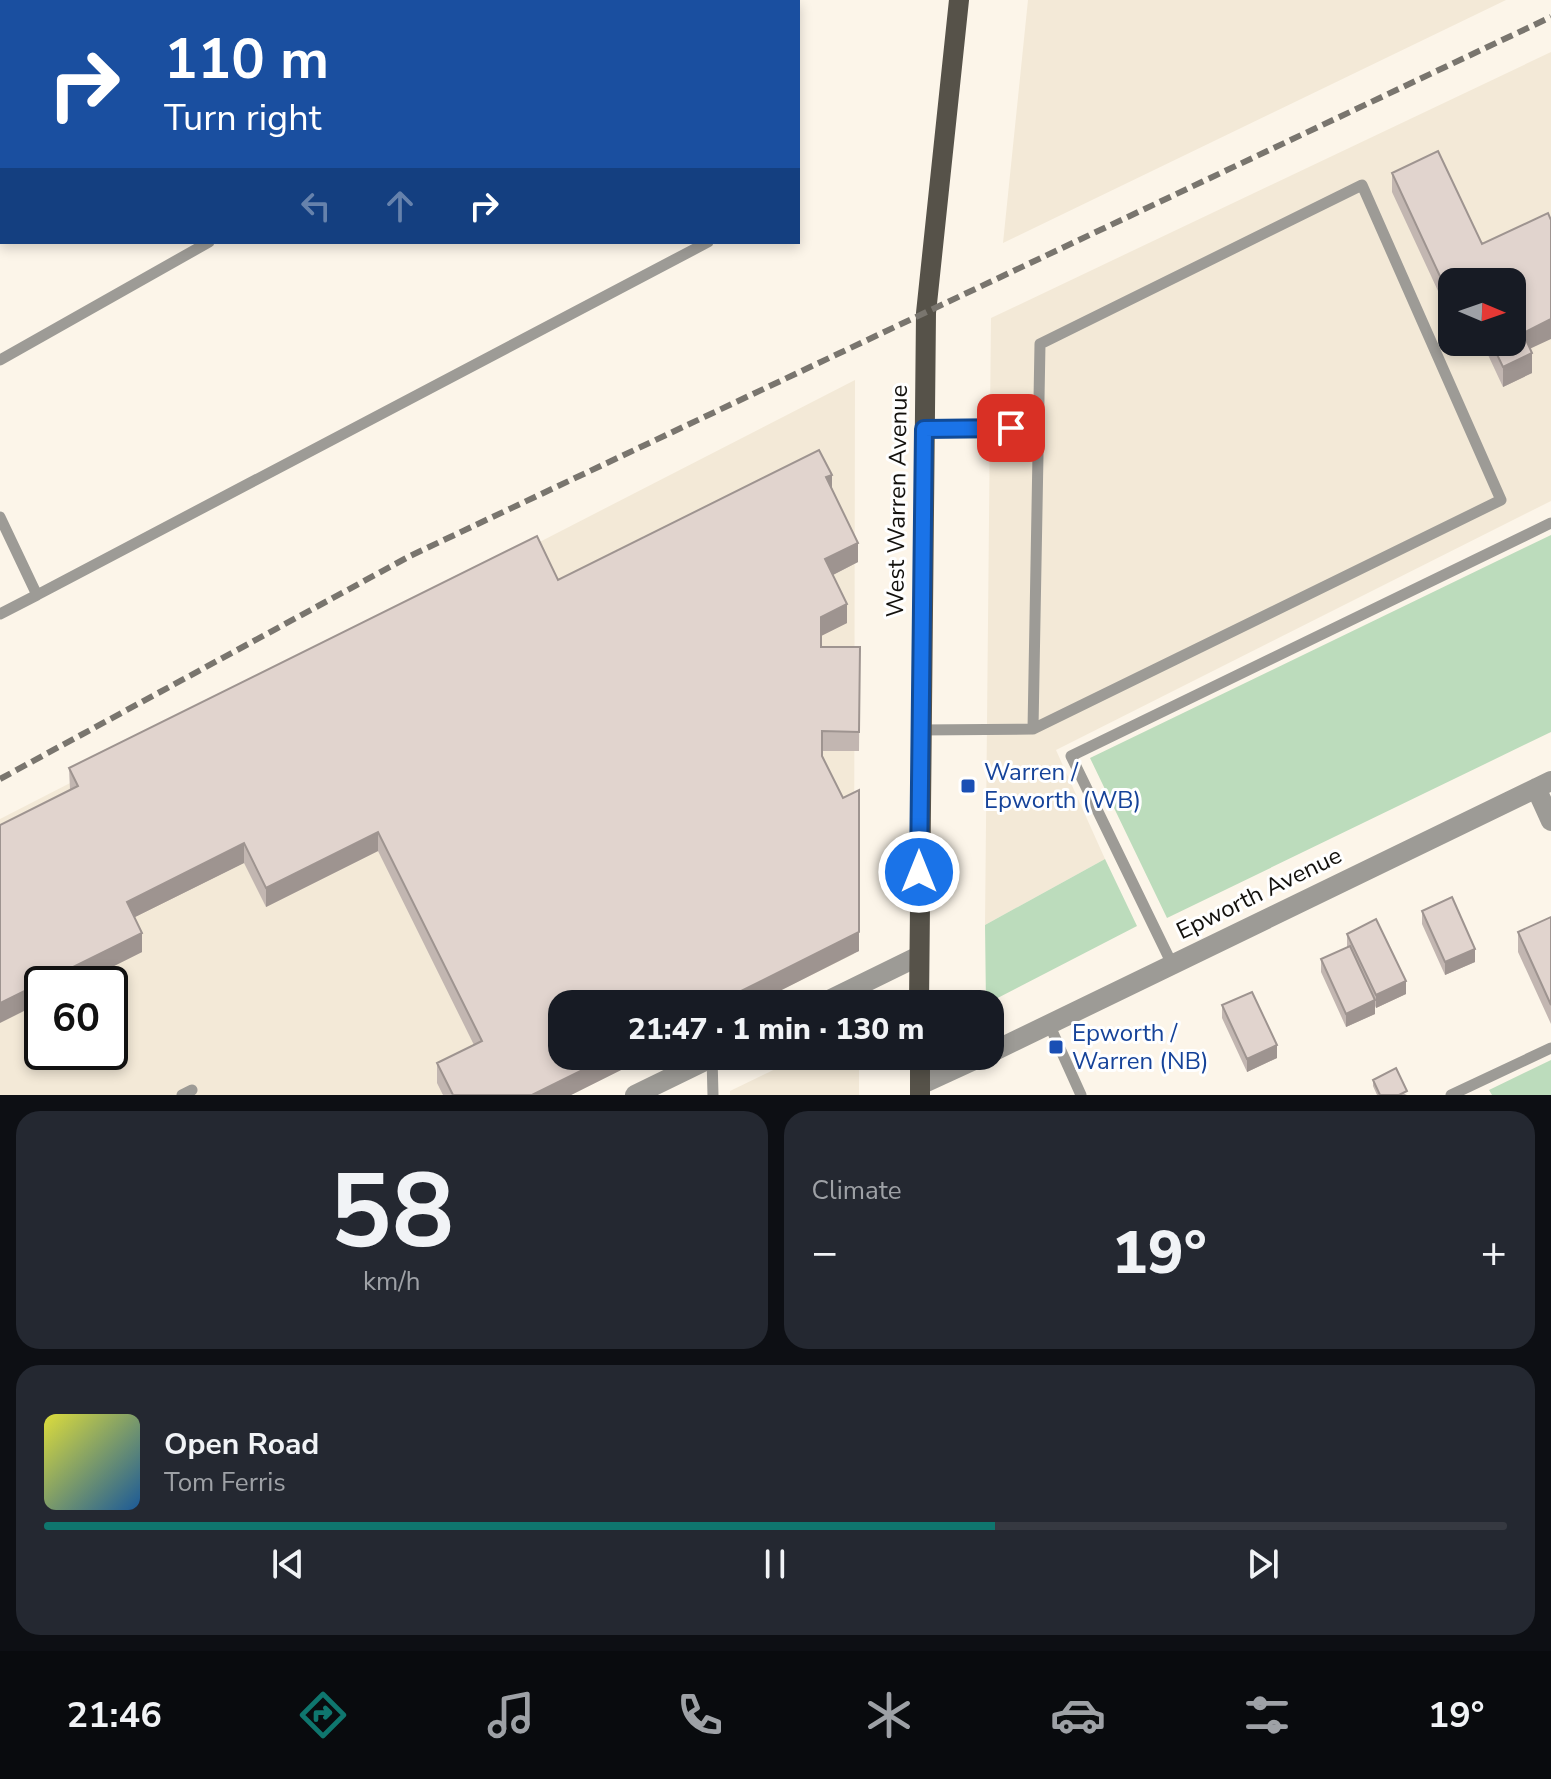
<!DOCTYPE html>
<html lang="en">
<head>
<meta charset="utf-8">
<style>
	:root { --surface:#171b24; --page:#242831; --text:#f1f3f6; --muted:#9ea1a6; --line:#363941; --accent:#0f766e }
	body { margin:0; font-family:"Nunito Sans",sans-serif; background:var(--page); color:var(--text); height:100vh; display:flex; flex-direction:column; font-size:30px; white-space:nowrap }
	* { box-sizing:border-box; margin:0 }
	p { font-size:26px; color:var(--muted) }
	.icon { flex:none; width:44px; height:44px; fill:none; stroke:currentColor; stroke-width:2; stroke-linecap:round; stroke-linejoin:round }
	.map { position:relative; height:1095px; overflow:hidden }
	.details { display:flex; flex-direction:column; gap:16px; padding:16px; background:#0d0f14; flex:1 }
	.details>* { flex:none }
	.banner { position:absolute; left:0px; top:0px; width:800px; height:244px; box-shadow:0 4px 12px #0003; background:#1a4fa0; color:#fff; overflow:hidden }
	.needle { width:52px; rotate:92deg }
	.tools { position:absolute; left:1438px; top:268px; display:grid; gap:16px }
	.tools a { display:grid; place-items:center; width:88px; height:88px; border-radius:16px; background:var(--surface); box-shadow:0 4px 12px #0003; font-size:40px }
	.speed { position:absolute; left:24px; top:966px; display:flex; gap:16px; font-size:40px; font-weight:700; text-align:center }
	.speed>* { display:grid; place-content:center; width:104px; height:104px; border-radius:50%; background:var(--surface); box-shadow:0 4px 12px #0003; line-height:1 }
	.speed .limit { border:4px solid #111; border-radius:12px; background:#fff; color:#111 }
	.pin { position:absolute; display:grid; place-items:center; width:68px; height:68px; color:#fff; margin:-34px; border-radius:16px; box-shadow:0 4px 12px #0006 }
	.me { position:absolute; width:88px; margin:-44px; rotate:0deg; stroke-linejoin:round; filter:drop-shadow(0 0 6px #0008) }
	.turn { display:flex; align-items:center; gap:28px; height:168px; padding:0 32px; font-size:36px }
	.turn .icon { width:104px; height:104px; stroke-width:2.5 }
	.turn b { display:block; font-size:56px; line-height:68px }
	.lanes { display:flex; align-items:center; height:76px; padding:0 32px; background:#0003; justify-content:center; gap:40px; direction:ltr }
	.lanes .off { opacity:.35 }
	.big { font-size:60px; font-weight:800; line-height:1.1 }
	.details .tile { flex:1; display:flex; flex-direction:column; justify-content:center; gap:12px; min-width:0; padding:0 28px; border-radius:24px; background:var(--page) }
	.details .dial { align-items:center; gap:0 }
	.dial b { font-size:104px; line-height:1 }
	.song { display:flex; align-items:center; gap:24px }
	.cover { width:96px; height:96px; border-radius:12px; background:linear-gradient(135deg,hsl(60 70% 55%),hsl(210 70% 35%)) }
	.played { height:8px; border-radius:4px; background:linear-gradient(90deg,var(--accent) 65%,var(--line) 65%) }
	.keys { display:flex; justify-content:space-around; direction:ltr }
	.heat { display:flex; justify-content:space-between; align-items:center; font-size:44px; direction:ltr }
	.details .tiles { flex:1; display:grid; gap:16px; grid-template-columns:1fr 1fr }
	.tile:last-child { grid-column:span 2 }
	.trip { position:absolute; left:548px; top:990px; width:456px; height:80px; border-radius:24px; background:var(--surface); box-shadow:0 4px 12px #0003; font-weight:800; line-height:80px; text-align:center }
	.menu { display:flex; height:128px; justify-content:space-around; align-items:center; background:#090b0e; color:var(--muted) }
	.menu .icon { width:56px; height:56px }
	.menu .current { color:var(--accent) }
	.menu b { font-size:36px; color:var(--text) }
	.map>svg:first-child { display:block }
</style>
</head>
<body>
<div class="map">
<svg width="1551" height="1095" viewBox="0 0 1551 1095">
	<rect width="100%" height="100%" fill="#fcf5e9"/>
	<!-- built -->
	<path fill="#f3e9d7" fill-rule="evenodd" d="M1028 0H1506L1003 243Z
		M1551 52V501L1056 750 1105 859 985 925 991 318ZM1452 282H1512V342H1452Z
		M855 380 854 954 753 1004H562V1056L570 1095H0V819ZM42 984H110V1052H42Z
		M802 1056H859V1095H730V1091Z"/>
	<!-- green -->
	<path fill="#bcdcbc" d="M1551 535V732L1167 918 1090 758Z
		M1105 859 1137 926 986 1004 985 925Z
		M1551 1060V1095H1492L1489 1090Z"/>
	<g fill="none" stroke-linecap="round" stroke-linejoin="round">
		<!-- service -->
		<path stroke="#9d9b96" stroke-width="11" d="M317 0 318 2
			M637 0 638 2
			M0 212 2 211
			M0 360 209 242
			M924 429 1039 428
			M0 517 37 595 0 614
			M37 595 708 242
			M920 730 1033 729 1501 500 1362 185 1040 344 1033 729
			M1172 964 1071 756 1551 523
			M1049 1024 1081 1095
			M712 1057 713 1095
			M182 1095 192 1090
			M1451 1095 1551 1048"/>
		<!-- minor -->
		<path stroke="#9d9b96" stroke-width="20" d="M1536 788 1551 821
			M821 1004 919 956
			M990 1053 1551 781
			M920 1085 983 1056
			M635 1095 715 1056"/>
		<!-- primary -->
		<path stroke="#565249" stroke-width="20" d="M919 1004 926 313 959 0
			M920 1056V1095"/>
		<!-- rail -->
		<path stroke="#79756e" stroke-width="6" stroke-dasharray="12 6" stroke-linecap="butt" d="M0 779 410 556 1551 17"/>
	</g>
	<!-- wall -->
	<path fill="#c2b6b1" d="M1392 173 1530 349 1532 373 1503 387 1482 342H1512L1452 282V321L1392 192Z
		M832 488 858 562 833 575 847 623 821 636V647H860L859 751H822V756L859 951 562 1056H649L571 1095H443L437 1083V1063L474 1045 378 851 266 907 244 863 135 917 142 952 78 984H42L70 790 69 768 558 580Z
		M1422 911 1475 962 1445 975 1422 924Z
		M1551 917V1024L1518 952V932Z
		M1347 934 1406 994 1376 1008 1375 1006V1014L1346 1027 1321 972V959L1347 947Z
		M1222 1005 1277 1058 1247 1072 1222 1018Z
		M1373 1080 1407 1095H1377L1373 1086Z"/>
	<!-- shaded-wall -->
	<path fill="#9e9490" d="M1551 319V339L1523 352V333Z
		M1464 342H1473L1464 346Z
		M1532 353V373L1503 387V367Z
		M832 475V494L826 477Z
		M858 543V562L825 579V559Z
		M847 604V623L821 636V617Z
		M378 832V851L266 907V888Z
		M244 843V863L127 921V902Z
		M859 932V951L754 1004H715Z
		M142 933V952L78 984H42V1002L0 1023V1003Z
		M1475 949V962L1445 975V962Z
		M1406 981V994L1376 1008V995Z
		M1375 1000V1014L1346 1027V1014Z
		M1277 1045V1058L1247 1072V1059Z
		M611 1056H649L571 1095H532Z"/>
	<!-- building -->
	<path fill="#e1d4ce" stroke="#9e9490" stroke-width="2" d="M1438 151 1482 244 1548 213 1551 220V319L1523 333 1532 353 1503 367 1491 342H1512V282H1452V302L1392 173Z
		M819 450 832 475 826 477 858 543 825 559 847 604 821 617V647H860L859 732 822 731V756L843 798 859 790V932L715 1004H562V1056H611L532 1095H453L437 1063 482 1041 378 832 266 888 244 843 127 902 142 933 0 1003V825L78 786 69 768 537 536 558 580Z
		M1452 897 1475 949 1445 962 1422 911Z
		M1551 917V1005L1518 932Z
		M1376 919 1406 981 1376 995 1347 934Z
		M1350 946 1375 1000 1346 1014 1321 959Z
		M1252 992 1277 1045 1247 1059 1222 1005Z
		M1396 1068 1407 1091 1399 1095H1380L1373 1080Z"/>
	<g fill="none" stroke-linecap="round" stroke-linejoin="round">
		<!-- route casing -->
		<g stroke="#114b97" stroke-width="20">
			<path id="route" d="M919 872 924 429 1011 428"/>
		</g>
		<!-- route -->
		<use href="#route" stroke="#1a73e8" stroke-width="14"/>
	</g>
	<!-- markers -->
	<g fill="#1a4fb4" stroke="#fff" stroke-width="3">
		<rect x="960" y="778" width="16" height="16" rx="4"/>
		<rect x="1048" y="1039" width="16" height="16" rx="4"/>
	</g>
	<g text-anchor="middle" stroke-width="6" stroke-linejoin="round" paint-order="stroke">
		<!-- street labels -->
		<g font-size="24" fill="#13110d" stroke="#fff">
			<text transform="translate(897 501) rotate(-89)" y="8">West Warren Avenue</text>
			<text transform="translate(1259 893) rotate(-26)" y="8">Epworth Avenue</text>
		</g>
		<!-- transit labels -->
		<g font-size="24" fill="#164399" stroke="#fff" text-anchor="start">
			<text x="984" y="780">Warren /<tspan x="984" dy="28">Epworth (WB)</tspan></text>
			<text x="1072" y="1041">Epworth /<tspan x="1072" dy="28">Warren (NB)</tspan></text>
		</g>
	</g>
</svg>
<div class="tools">
<a><svg class="needle" viewBox="-14 -14 28 28"><path d="M0-13l5 13h-10z" fill="#e53935"/><path d="M0 13l5-13h-10z" fill="#9ea1a6"/></svg></a>
</div>
<div class="speed"><div class="limit">60</div></div>
<div class="pin" style="left:1011px;top:428px;background:#d93025"><svg class="icon" aria-label="arrive" viewBox="0 0 24 24"><path d="M6 21V4h12l-3 4 3 4H6"/></svg></div>
<svg class="me" style="left:919px;top:872px" viewBox="-20 -20 40 40"><circle r="17" fill="#1a73e8" stroke="#fff" stroke-width="3"/><path d="M0-11L8 9 0 5-8 9z" fill="#fff"/></svg>
<div class="trip">21:47 · 1 min · 130 m</div>
<div class="banner">
<div class="turn"><svg class="icon" aria-label="right" viewBox="0 0 24 24"><path d="M7 20v-9h11M14 6l5 5-5 5"/></svg><div><b>110 m</b>Turn right</div></div>
<div class="lanes"><svg class="icon off" aria-label="left" viewBox="0 0 24 24"><path d="M17 20v-9H6M10 6l-5 5 5 5"/></svg><svg class="icon off" aria-label="ahead" viewBox="0 0 24 24"><path d="M12 20V5M6 11l6-6 6 6"/></svg><svg class="icon" aria-label="right" viewBox="0 0 24 24"><path d="M7 20v-9h11M14 6l5 5-5 5"/></svg></div>
</div>
</div>
<section class="details">
<div class="tiles">
<div class="tile dial"><b>58</b><p>km/h</p></div>
<div class="tile"><p>Climate</p>
<div class="heat"><a>−</a><b class="big">19°</b><a>+</a></div>
</div>
<div class="tile">
<div class="song"><i class="cover"></i><div><b>Open Road</b><p>Tom Ferris</p></div></div>
<div class="played"></div>
<div class="keys"><svg class="icon" aria-label="previous" viewBox="0 0 24 24"><path d="M18 5L8 12l10 7zM5 5v14"/></svg><svg class="icon" aria-label="pause" viewBox="0 0 24 24"><path d="M8 5v14M16 5v14"/></svg><svg class="icon" aria-label="next" viewBox="0 0 24 24"><path d="M6 5l10 7-10 7zM19 5v14"/></svg></div>
</div>
</div>
</section>
<nav class="menu">
<b>21:46</b>
<svg class="icon current" aria-label="directions" viewBox="0 0 24 24"><path d="M12 3l9 9-9 9-9-9zM9 14v-3h6M13 9l2 2-2 2"/></svg>
<svg class="icon" aria-label="music" viewBox="0 0 24 24"><path d="M9 18V5l10-2v13"/><circle cx="6" cy="18" r="3"/><circle cx="16" cy="16" r="3"/></svg>
<svg class="icon" aria-label="phone" viewBox="0 0 24 24"><path d="M5 4h4l2 5-3 2q2 4 5 5l2-3 5 2v4C11 20 4 13 5 4z"/></svg>
<svg class="icon" aria-label="climate" viewBox="0 0 24 24"><path d="M12 3v18M4 7l16 10M4 17L20 7"/></svg>
<svg class="icon" aria-label="car" viewBox="0 0 24 24"><path d="M5 17H2v-5l4-1 3-4h7l3 4 3 1v5h-3M9 17h6M6 11h13"/><circle cx="7" cy="17" r="2"/><circle cx="17" cy="17" r="2"/></svg>
<svg class="icon" aria-label="filters" viewBox="0 0 24 24"><path d="M4 7h16M4 17h16"/><circle cx="9" cy="7" r="2"/><circle cx="15" cy="17" r="2"/></svg>
<b>19°</b>
</nav>
</body>
</html>
